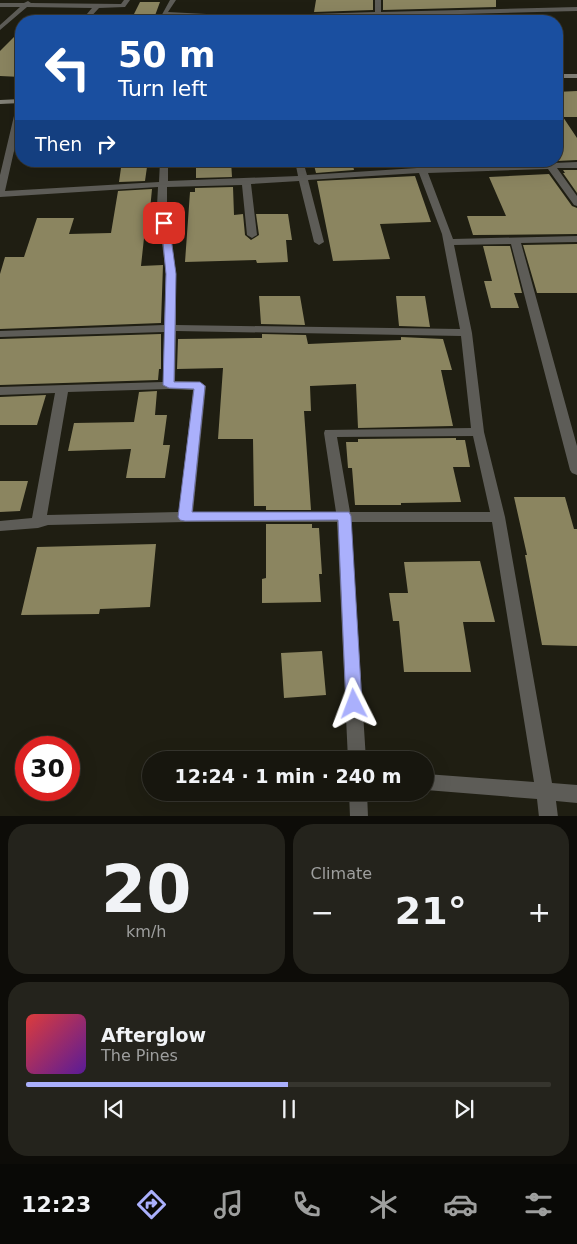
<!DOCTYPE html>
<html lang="en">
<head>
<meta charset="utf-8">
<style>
	:root { --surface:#17160e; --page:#24231c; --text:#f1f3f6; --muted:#9e9f9e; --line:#36352e; --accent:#aab0fc }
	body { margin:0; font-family:"DejaVu Sans",sans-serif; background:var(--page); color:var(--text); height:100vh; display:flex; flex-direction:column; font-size:19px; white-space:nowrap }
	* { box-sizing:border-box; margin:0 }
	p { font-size:16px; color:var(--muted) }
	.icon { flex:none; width:28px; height:28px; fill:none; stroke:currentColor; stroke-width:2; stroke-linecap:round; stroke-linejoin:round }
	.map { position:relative; height:816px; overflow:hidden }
	.sheet { display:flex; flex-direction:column; gap:8px; padding:8px; background:#0d0c08; flex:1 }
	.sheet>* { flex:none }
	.top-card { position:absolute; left:15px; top:15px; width:548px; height:152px; border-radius:20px; box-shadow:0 5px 20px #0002,0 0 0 1px var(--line); background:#1a4fa0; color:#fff; overflow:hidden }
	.speed { position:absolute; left:15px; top:736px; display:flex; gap:10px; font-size:25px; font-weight:700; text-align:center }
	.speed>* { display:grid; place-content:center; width:65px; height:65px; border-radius:50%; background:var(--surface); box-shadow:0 5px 20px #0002,0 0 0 1px var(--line); line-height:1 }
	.speed .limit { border:8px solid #d22; background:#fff; color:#111 }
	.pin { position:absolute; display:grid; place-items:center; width:42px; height:42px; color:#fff; margin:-21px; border-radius:10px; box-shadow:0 2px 8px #0006 }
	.me { position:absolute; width:55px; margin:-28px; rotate:357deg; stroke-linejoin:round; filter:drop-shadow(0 0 4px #0008) }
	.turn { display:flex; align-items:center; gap:18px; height:105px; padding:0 20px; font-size:22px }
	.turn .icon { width:65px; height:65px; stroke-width:2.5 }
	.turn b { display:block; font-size:35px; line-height:42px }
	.then { display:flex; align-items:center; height:48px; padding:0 20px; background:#0003; gap:10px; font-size:19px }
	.big { font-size:38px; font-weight:700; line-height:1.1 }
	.sheet .card { flex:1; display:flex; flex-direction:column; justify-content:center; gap:8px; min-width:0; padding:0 18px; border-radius:20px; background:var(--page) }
	.sheet .dial { align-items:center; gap:0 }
	.dial b { font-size:65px; line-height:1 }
	.song { display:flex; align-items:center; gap:15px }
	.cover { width:60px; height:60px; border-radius:8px; background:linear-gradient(135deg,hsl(0 70% 55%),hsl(270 70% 35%)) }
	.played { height:5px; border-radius:2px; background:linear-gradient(90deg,var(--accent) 50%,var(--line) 50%) }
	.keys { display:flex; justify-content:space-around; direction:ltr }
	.heat { display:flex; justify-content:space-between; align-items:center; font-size:28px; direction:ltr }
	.sheet .tiles { flex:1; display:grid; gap:8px; grid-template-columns:1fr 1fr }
	.card:last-child { grid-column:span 2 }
	.trip { position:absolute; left:142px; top:751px; width:292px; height:50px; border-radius:25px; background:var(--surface); box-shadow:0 5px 20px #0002,0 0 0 1px var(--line); font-weight:700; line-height:50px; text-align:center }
	.tabs { display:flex; height:80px; justify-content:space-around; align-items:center; background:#090906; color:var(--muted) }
	.tabs .icon { width:35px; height:35px }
	.tabs .on { color:var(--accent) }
	.tabs b { font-size:22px; color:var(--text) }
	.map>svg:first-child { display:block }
</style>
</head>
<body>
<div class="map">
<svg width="577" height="817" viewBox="0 0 577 817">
	<rect width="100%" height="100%" fill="#1f1e12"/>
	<!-- building -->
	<path fill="#8b8560" d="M316 0H373V10L314 12Z
		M383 0H496V7L383 10Z
		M140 2H160L153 21 131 20Z
		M496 15V21H383V18Z
		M373 18V21H312V20Z
		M21 30V77L0 76V51Z
		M577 91V117H563L577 138V160L557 161 556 92Z
		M202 161H231L232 177 196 178V168H202Z
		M313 161H352L354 170 316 173Z
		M147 167 145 181 119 182 121 168Z
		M563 170H577V193L563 173H565Z
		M549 174 572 206 577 208V234L473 235 467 216H506L489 177Z
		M415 176 431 222 380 224 390 259 333 261 317 181Z
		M233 187 234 215 243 214 245 235 251 240 259 235 256 214H288L292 240H286L288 262 257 263 256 260 185 262 190 192H195V188Z
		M152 189 150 210H147L141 266 163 265 161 323 0 329V274L5 257H24L37 218H74L69 234 111 233 118 191Z
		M577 244V293H537L523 245Z
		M483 246H510L522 293H514L519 308H491L484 281H492Z
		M259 296H300L305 325 261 324Z
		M396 296H425L430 327 399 326Z
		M161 334V369H159L158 380 0 385V339Z
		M262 334 306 335 308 344 401 340V337L443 339 452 370H441L453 426 358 428 356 384 310 386 311 411H304L311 510H266V506H254L253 439H218L223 368 177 369 178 339 262 338Z
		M157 391 155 415H167L163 445H170L165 478H126L131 449 68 451 74 423 134 422 139 392Z
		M46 395 37 425H0V397Z
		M456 438V440H465L470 467H453L461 502 401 503V505H355L352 468H348L346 442H358V439Z
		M0 481H28L20 511 0 512Z
		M514 497H565L574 529H577V646L542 645 525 555H527Z
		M266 524H312V528H319L322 574H319L321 602 262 603V579L266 578Z
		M156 544 150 607 100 609 99 614 21 615 37 547Z
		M480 561 495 622H463L471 672H404L399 621H393L389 593H408L404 562Z
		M322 651 326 695 284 698 281 653Z"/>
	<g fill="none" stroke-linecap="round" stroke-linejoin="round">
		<!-- minor -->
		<path fill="#5d5c57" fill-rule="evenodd" d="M124 0H130L125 7 99 8 87 21H81L92 8 27 7 0 30V25L20 7H0V3H24L28 1 31 3 121 4Z
			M170 0H176L168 12 245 16 375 12V0H381V12L577 7V11L381 16V21H375V16L245 20 166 16 163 20H159Z
			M18 99H21V120L5 191 159 182 160 161H168V181L298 176 295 161H303L307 175 417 168 415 161H423L426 167 544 163 543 161H552L553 163 577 162V168H557L577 196V206L574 205 548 169 428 173 453 239 577 236V242L521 243 577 446V475L572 473 570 470 511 244 454 245 472 333 484 432 505 517 552 783 577 785V803L556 801 558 817H539L537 799 426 790V774L534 782 492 522H351L366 760H348L337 522H185L48 525 38 528 0 531V521L32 518 55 393 0 395V387L163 382 164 332 0 337V331L164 325 166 274 157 206 158 187 0 197V175ZM419 173 442 234 460 329 176 325V274L167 206V187L242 185 247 235 252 238 257 235 251 184 299 181 314 242 319 245 324 242 308 180ZM176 331 461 336 471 428 325 430 324 433 336 512H193L206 386 200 382 175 381ZM169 389 193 390 179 512 47 515 68 392ZM473 436 490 512H350L337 437Z
			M349 792H367L368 817H350Z"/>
		<!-- secondary -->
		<path fill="#828077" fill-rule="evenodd" d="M556 74H577V78H556Z
			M21 99V103L0 104V100Z"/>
	</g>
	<!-- route -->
	<path fill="#aab0fc" stroke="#6e72a4" d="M161 221 169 223 176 274 174 382H200L205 386 192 512H349L351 516 362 704 359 708 354 710 348 708 346 704 338 520 185 521 180 520 178 517 194 389 169 388 163 385 166 274Z"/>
</svg>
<div class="speed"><div class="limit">30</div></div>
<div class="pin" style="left:164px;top:223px;background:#d93025"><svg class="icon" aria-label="arrive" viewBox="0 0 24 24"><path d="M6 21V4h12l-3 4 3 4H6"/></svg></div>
<svg class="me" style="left:354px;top:704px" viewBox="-20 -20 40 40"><path d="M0-17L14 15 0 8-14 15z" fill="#aab0fc" stroke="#fff" stroke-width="4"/></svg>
<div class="trip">12:24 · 1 min · 240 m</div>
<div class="top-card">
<div class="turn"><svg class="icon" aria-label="left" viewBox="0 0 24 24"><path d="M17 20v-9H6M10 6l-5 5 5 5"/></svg><div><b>50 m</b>Turn left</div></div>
<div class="then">Then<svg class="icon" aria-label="right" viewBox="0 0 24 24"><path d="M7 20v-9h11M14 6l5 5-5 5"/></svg></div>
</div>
</div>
<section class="sheet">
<div class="tiles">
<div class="card dial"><b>20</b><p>km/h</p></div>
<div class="card"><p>Climate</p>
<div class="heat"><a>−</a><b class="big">21°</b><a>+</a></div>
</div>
<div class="card">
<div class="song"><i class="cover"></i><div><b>Afterglow</b><p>The Pines</p></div></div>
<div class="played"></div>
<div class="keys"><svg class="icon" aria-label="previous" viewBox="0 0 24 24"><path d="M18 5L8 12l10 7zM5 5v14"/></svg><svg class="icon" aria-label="pause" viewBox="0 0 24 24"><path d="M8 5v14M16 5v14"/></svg><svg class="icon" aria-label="next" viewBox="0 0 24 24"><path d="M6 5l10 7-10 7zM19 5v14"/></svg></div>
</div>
</div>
</section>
<nav class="tabs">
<b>12:23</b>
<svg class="icon on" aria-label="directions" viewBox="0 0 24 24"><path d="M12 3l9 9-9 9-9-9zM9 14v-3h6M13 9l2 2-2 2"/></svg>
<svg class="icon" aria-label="music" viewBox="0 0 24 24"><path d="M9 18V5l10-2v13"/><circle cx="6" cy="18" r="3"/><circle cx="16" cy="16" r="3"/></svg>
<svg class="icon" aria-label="phone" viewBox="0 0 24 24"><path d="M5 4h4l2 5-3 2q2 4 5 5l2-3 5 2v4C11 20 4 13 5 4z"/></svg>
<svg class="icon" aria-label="climate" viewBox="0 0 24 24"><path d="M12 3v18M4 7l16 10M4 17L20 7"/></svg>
<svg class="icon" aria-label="car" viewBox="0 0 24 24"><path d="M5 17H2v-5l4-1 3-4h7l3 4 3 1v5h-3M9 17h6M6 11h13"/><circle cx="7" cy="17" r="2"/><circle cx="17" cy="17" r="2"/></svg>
<svg class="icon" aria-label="filters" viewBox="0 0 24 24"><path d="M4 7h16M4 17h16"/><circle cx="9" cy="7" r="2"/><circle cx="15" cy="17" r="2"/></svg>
</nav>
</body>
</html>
